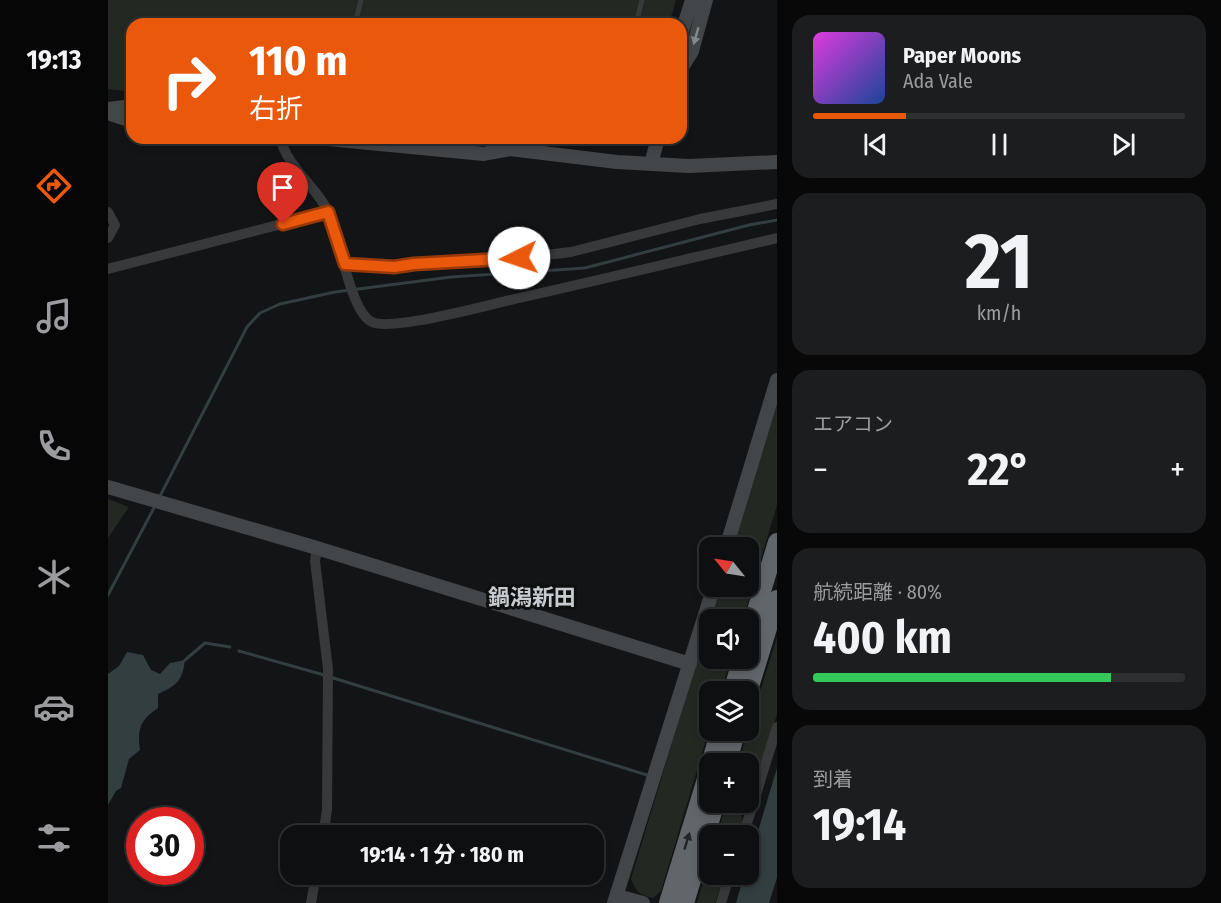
<!DOCTYPE html>
<html lang="ja">
<head>
<meta charset="utf-8">
<style>
	:root { --surface:#0e0f10; --page:#1c1d1e; --text:#f1f3f6; --muted:#9b9c9f; --line:#2e2f30; --accent:#ea580c }
	body { margin:0; font-family:"Fira Sans Condensed","Noto Sans JP",sans-serif; background:var(--page); color:var(--text); height:100vh; display:flex; flex-direction:column; font-size:22px; white-space:nowrap }
	* { box-sizing:border-box; margin:0 }
	p { font-size:20px; color:var(--muted) }
	.icon { flex:none; width:33px; height:33px; fill:none; stroke:currentColor; stroke-width:2; stroke-linecap:round; stroke-linejoin:round }
	.map { position:relative; flex:1; overflow:hidden }
	.sheet { display:flex; flex-direction:column; gap:15px; padding:15px; background:#080809; width:444px }
	.sheet>* { flex:none }
	.guide { position:absolute; left:18px; top:18px; width:561px; height:126px; border-radius:18px; box-shadow:0 3px 9px #0003,0 0 0 2px var(--line); background:#ea580c; color:#fff; overflow:hidden }
	.needle { width:39px; rotate:300deg }
	.controls { position:absolute; left:591px; top:537px; display:grid; gap:12px }
	.controls a { display:grid; place-items:center; width:60px; height:60px; border-radius:12px; background:var(--surface); box-shadow:0 3px 9px #0003,0 0 0 2px var(--line); font-size:30px }
	.speed { position:absolute; left:18px; top:807px; display:flex; gap:12px; font-size:30px; font-weight:700; text-align:center }
	.speed>* { display:grid; place-content:center; width:78px; height:78px; border-radius:50%; background:var(--surface); box-shadow:0 3px 9px #0003,0 0 0 2px var(--line); line-height:1 }
	.speed .limit { border:9px solid #d22; background:#fff; color:#111 }
	.pin { position:absolute; display:grid; place-items:center; width:51px; height:51px; color:#fff; margin:-62px -26px; border-radius:50% 50% 50% 0; rotate:-45deg; box-shadow:0 0 6px #0007 }
	.pin .icon { rotate:45deg }
	.me { position:absolute; width:66px; margin:-33px; rotate:266deg; stroke-linejoin:round; filter:drop-shadow(0 0 4px #0008) }
	.turn { display:flex; align-items:center; gap:21px; height:126px; padding:0 24px; font-size:27px }
	.turn .icon { width:78px; height:78px; stroke-width:2.5 }
	.turn b { display:block; font-size:42px; line-height:51px }
	.big { font-size:45px; font-weight:700; line-height:1.1 }
	.sheet .widget { flex:1; display:flex; flex-direction:column; justify-content:center; gap:9px; min-width:0; padding:0 21px; border-radius:18px; background:var(--page) }
	.sheet .dial { align-items:center; gap:0 }
	.dial b { font-size:78px; line-height:1 }
	.song { display:flex; align-items:center; gap:18px }
	.cover { width:72px; height:72px; border-radius:9px; background:linear-gradient(135deg,hsl(300 70% 55%),hsl(220 70% 35%)) }
	.played { height:6px; border-radius:3px; background:linear-gradient(90deg,var(--accent) 25%,var(--line) 25%) }
	.keys { display:flex; justify-content:space-around; direction:ltr }
	.heat { display:flex; justify-content:space-between; align-items:center; font-size:33px; direction:ltr }
	.charge { height:9px; border-radius:4px; background:linear-gradient(90deg,#34c759 80%,var(--line) 0) }
	.trip { position:absolute; left:172px; top:825px; width:324px; height:60px; border-radius:18px; background:var(--surface); box-shadow:0 3px 9px #0003,0 0 0 2px var(--line); font-weight:700; line-height:60px; text-align:center }
	main { display:flex; flex:1; min-height:0 }
	.menu { display:flex; flex-direction:column; width:108px; justify-content:space-around; align-items:center; background:#060606; color:var(--muted) }
	.menu .icon { width:42px; height:42px }
	.menu .current { color:var(--accent) }
	.menu b { font-size:27px; color:var(--text) }
	.map>svg:first-child { display:block }
</style>
</head>
<body>
<main>
<nav class="menu">
<b>19:13</b>
<svg class="icon current" aria-label="directions" viewBox="0 0 24 24"><path d="M12 3l9 9-9 9-9-9zM9 14v-3h6M13 9l2 2-2 2"/></svg>
<svg class="icon" aria-label="music" viewBox="0 0 24 24"><path d="M9 18V5l10-2v13"/><circle cx="6" cy="18" r="3"/><circle cx="16" cy="16" r="3"/></svg>
<svg class="icon" aria-label="phone" viewBox="0 0 24 24"><path d="M5 4h4l2 5-3 2q2 4 5 5l2-3 5 2v4C11 20 4 13 5 4z"/></svg>
<svg class="icon" aria-label="climate" viewBox="0 0 24 24"><path d="M12 3v18M4 7l16 10M4 17L20 7"/></svg>
<svg class="icon" aria-label="car" viewBox="0 0 24 24"><path d="M5 17H2v-5l4-1 3-4h7l3 4 3 1v5h-3M9 17h6M6 11h13"/><circle cx="7" cy="17" r="2"/><circle cx="17" cy="17" r="2"/></svg>
<svg class="icon" aria-label="filters" viewBox="0 0 24 24"><path d="M4 7h16M4 17h16"/><circle cx="9" cy="7" r="2"/><circle cx="15" cy="17" r="2"/></svg>
</nav>
<div class="map">
<svg width="669" height="903" viewBox="0 0 669 903">
	<rect width="100%" height="100%" fill="#131415"/>
	<!-- green -->
	<path fill="#232922" d="M0 0H568L561 24H24V92L0 89Z
		M669 393V505L635 619 602 620V658L623 659 613 691 602 692 601 730 553 891 545 898C532 895 528 892 523 879L611 587 640 586V548L623 547Z
		M0 499 21 507 0 538Z
		M669 637V714L645 791 641 798 640 764H630Z
		M617 808 633 815 635 822 631 835 609 836Z
		M601 861 602 874 617 875 607 903H589Z"/>
	<!-- water -->
	<path fill="#323e40" d="M19 652 35 655 43 670 52 674 62 663 77 660C74 682 69 685 50 694V708C32 720 29 729 32 750L21 759 13 788 8 791 0 805V674L11 666Z
		M669 768V878L661 903H628L636 875 640 874 641 861Z"/>
	<g fill="none" stroke-linecap="round" stroke-linejoin="round">
		<!-- stream -->
		<path stroke="#323e40" stroke-width="3" d="M51 498 139 327 152 313 172 304 227 292 343 277 477 268 641 225 669 220
			M0 595 48 504
			M131 651 216 675
			M77 660 97 643 122 647
			M222 677 539 775"/>
		<!-- lane -->
		<path stroke="#37393b" stroke-width="5" d="M247 24 253 0
			M528 24 534 0"/>
		<!-- street -->
		<path stroke="#37393b" stroke-width="10" d="M172 138C180 169 211 188 223 218 232 241 243 313 264 322 282 331 374 307 398 301 488 281 579 259 669 238
			M0 212 7 225 0 238
			M237 264 286 267 306 264 397 260 463 252 592 219 669 204
			M0 269 220 212
			M209 548 207 561 220 669 219 810 215 836
			M635 836 669 727
			M203 903 208 874
			M613 903 622 874"/>
		<!-- secondary -->
		<path stroke="#434649" stroke-width="14" d="M573 35 584 0
			M573 69 584 51 598 0
			M0 109 24 106
			M0 113 24 121
			M209 138 376 154 402 149
			M364 138 378 139 402 149 509 162 581 166 669 162
			M543 164 550 138
			M0 487 209 548 582 664
			M618 548 669 380
			M509 896 535 903
			M506 903 606 586"/>
		<!-- highway -->
		<path stroke="#61666a" stroke-width="18" d="M640 637 669 542
			M624 692 634 658
			M640 693 669 599
			M602 764 612 730
			M619 764 629 730
			M560 903 602 766
			M577 903 608 802"/>
	</g>
	<!-- one-way arrows -->
	<defs><path id="oneway-solid" d="M-6-.8H1V-3.2L6.5 0L1 3.2V.8H-6Z" transform="scale(1.5)"/></defs>
	<use fill="#838a8e" href="#oneway-solid" transform="translate(588 36) rotate(106)"/>
	<use fill="#232526" href="#oneway-solid" transform="translate(579 841) rotate(-73)"/>
	<g fill="none" stroke-linecap="round" stroke-linejoin="round">
		<!-- route casing -->
		<g stroke="#983908" stroke-width="15">
			<path id="route" d="M175 224 220 212 237 264 286 267 306 264 411 258"/>
		</g>
		<!-- route -->
		<use href="#route" stroke="#ea580c" stroke-width="10"/>
	</g>
	<g text-anchor="middle" stroke-width="6" stroke-linejoin="round" paint-order="stroke">
		<!-- neighbourhood labels -->
		<g font-size="22" font-weight="bold" fill="#c7ccd0" stroke="#0e0f0f">
			<text x="424" y="605">鍋潟新田</text>
		</g>
	</g>
</svg>
<div class="controls">
<a><svg class="needle" viewBox="-14 -14 28 28"><path d="M0-13l5 13h-10z" fill="#e53935"/><path d="M0 13l5-13h-10z" fill="#9b9c9f"/></svg></a>
<a><svg class="icon" aria-label="sound" viewBox="0 0 24 24"><path d="M4 9h4l5-4v14l-5-4H4zM17 9q2 3 0 6"/></svg></a>
<a><svg class="icon" aria-label="layers" viewBox="0 0 24 24"><path d="M12 4l9 5-9 5-9-5zM3 14l9 5 9-5"/></svg></a>
<a>+</a>
<a>−</a>
</div>
<div class="speed"><div class="limit">30</div></div>
<div class="pin" style="left:175px;top:224px;background:#d93025"><svg class="icon" aria-label="arrive" viewBox="0 0 24 24"><path d="M6 21V4h12l-3 4 3 4H6"/></svg></div>
<svg class="me" style="left:411px;top:258px" viewBox="-20 -20 40 40"><circle r="19" fill="#fff"/><path d="M0-13L10 11 0 6-10 11z" fill="#ea580c"/></svg>
<div class="trip">19:14 · 1 分 · 180 m</div>
<div class="guide">
<div class="turn"><svg class="icon" aria-label="right" viewBox="0 0 24 24"><path d="M7 20v-9h11M14 6l5 5-5 5"/></svg><div><b>110 m</b>右折</div></div>
</div>
</div>
<section class="sheet">
<div class="widget">
<div class="song"><i class="cover"></i><div><b>Paper Moons</b><p>Ada Vale</p></div></div>
<div class="played"></div>
<div class="keys"><svg class="icon" aria-label="previous" viewBox="0 0 24 24"><path d="M18 5L8 12l10 7zM5 5v14"/></svg><svg class="icon" aria-label="pause" viewBox="0 0 24 24"><path d="M8 5v14M16 5v14"/></svg><svg class="icon" aria-label="next" viewBox="0 0 24 24"><path d="M6 5l10 7-10 7zM19 5v14"/></svg></div>
</div>
<div class="widget dial"><b>21</b><p>km/h</p></div>
<div class="widget"><p>エアコン</p>
<div class="heat"><a>−</a><b class="big">22°</b><a>+</a></div>
</div>
<div class="widget"><p>航続距離 · 80%</p><b class="big">400 km</b><div class="charge"></div></div>
<div class="widget"><p>到着</p><b class="big">19:14</b></div>
</section>
</main>
</body>
</html>
